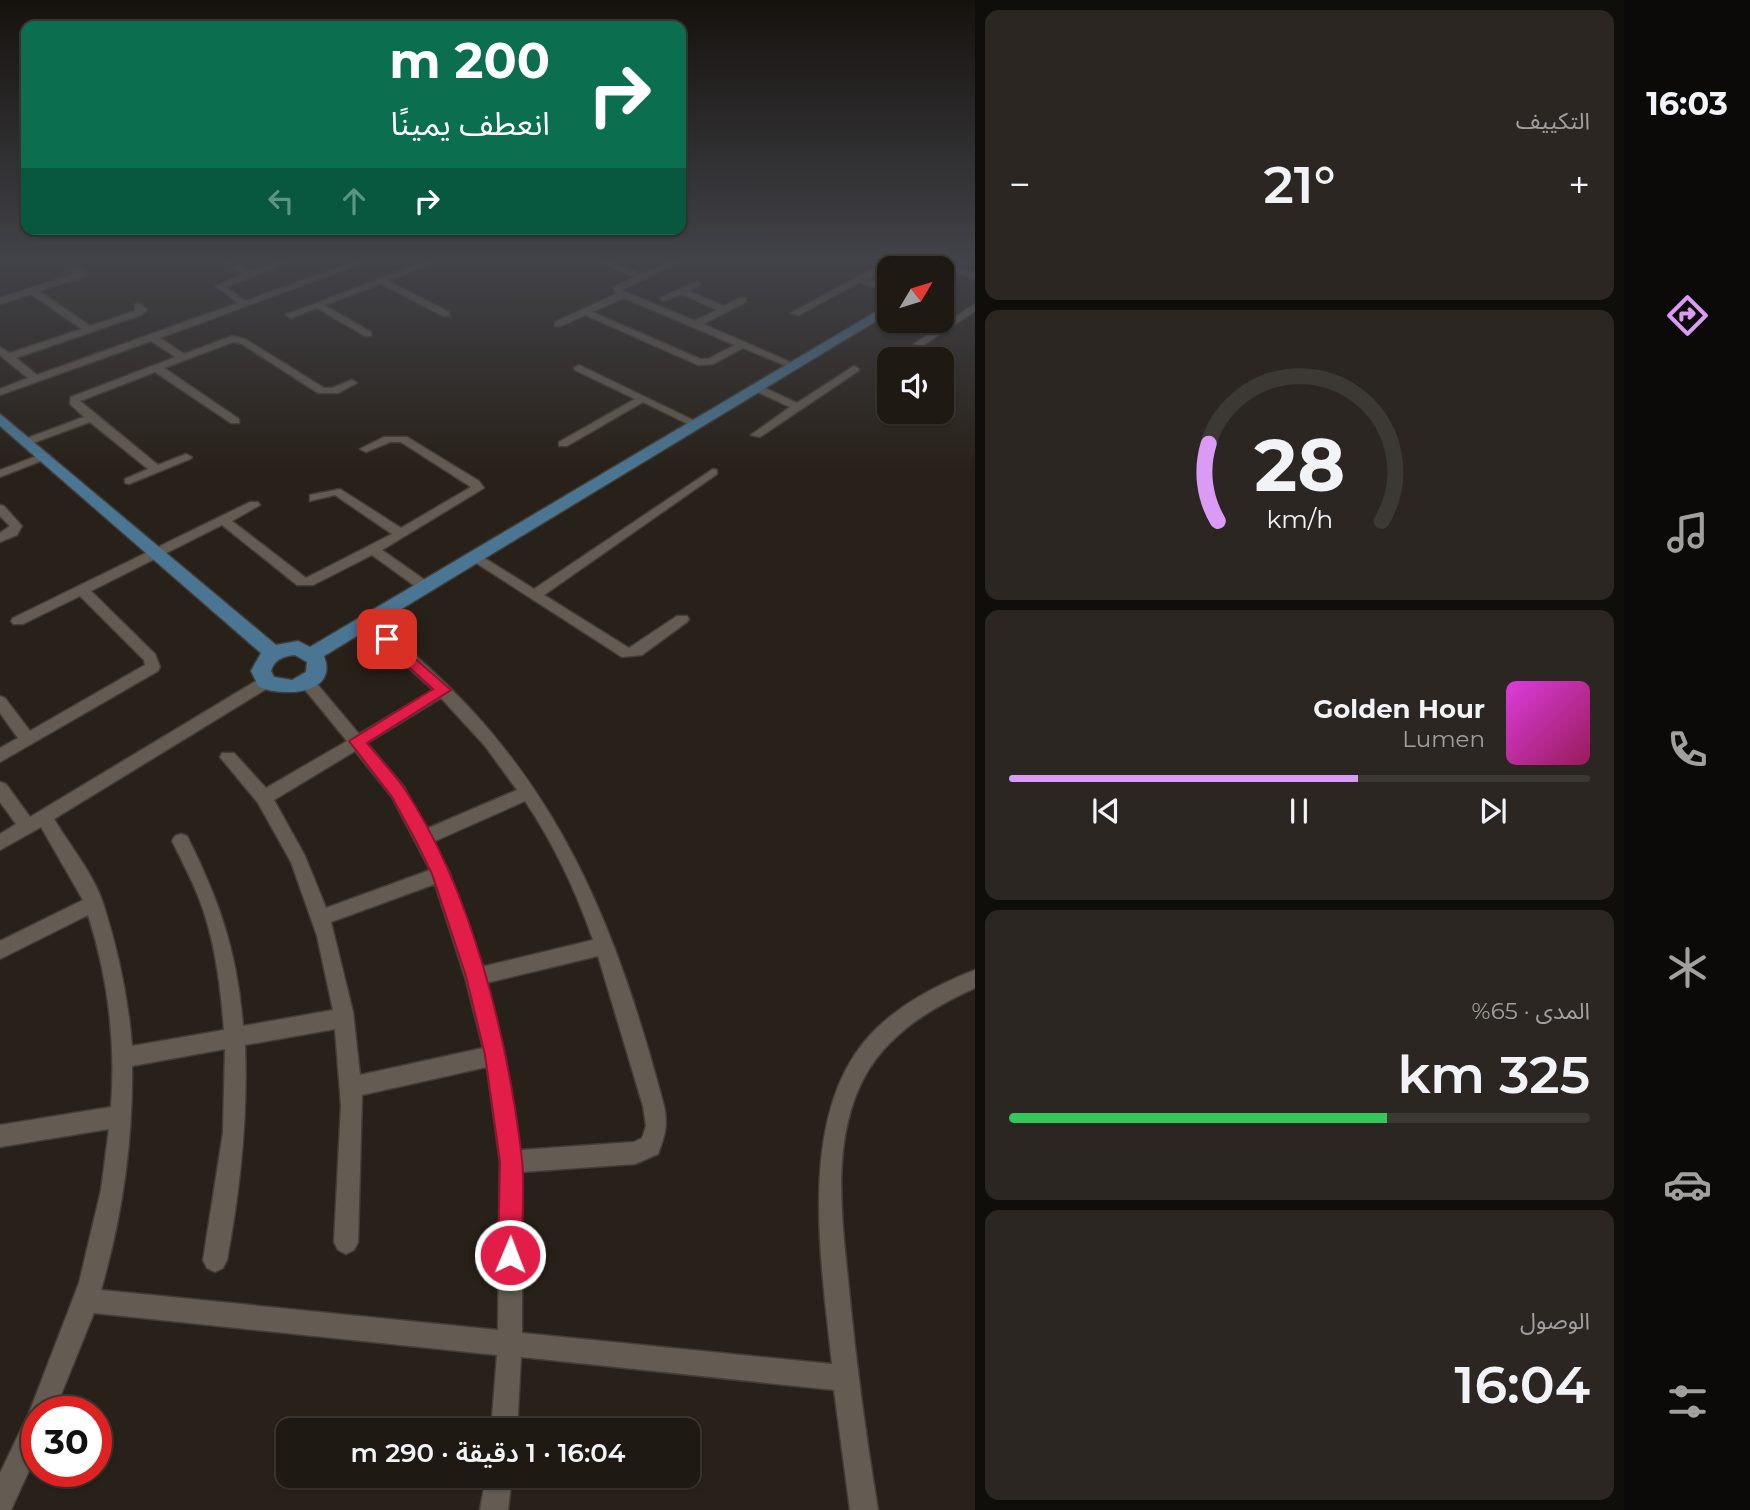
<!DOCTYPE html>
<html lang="ar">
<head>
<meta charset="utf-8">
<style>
	:root { --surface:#1e1913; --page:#2b2621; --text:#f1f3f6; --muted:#a1a0a0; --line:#3c3833; --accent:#da9af6 }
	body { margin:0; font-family:Montserrat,"Noto Sans Arabic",sans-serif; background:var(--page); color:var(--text); direction:rtl; height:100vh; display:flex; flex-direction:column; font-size:26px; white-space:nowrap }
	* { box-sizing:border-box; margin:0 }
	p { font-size:23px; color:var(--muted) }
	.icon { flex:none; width:38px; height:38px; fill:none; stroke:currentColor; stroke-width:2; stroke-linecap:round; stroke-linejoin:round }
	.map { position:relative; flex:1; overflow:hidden; direction:ltr }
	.sheet { display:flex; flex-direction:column; gap:10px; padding:10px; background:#100e0a; width:649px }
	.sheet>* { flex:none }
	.top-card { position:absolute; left:21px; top:21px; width:665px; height:214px; border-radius:14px; box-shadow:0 2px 5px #0004,0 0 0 2px var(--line); direction:rtl; background:#0b6e4f; color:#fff; overflow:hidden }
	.needle { width:46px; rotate:52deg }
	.controls { position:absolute; left:877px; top:256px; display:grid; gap:14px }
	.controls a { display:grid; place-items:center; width:77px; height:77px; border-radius:14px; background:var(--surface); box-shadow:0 2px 5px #0004,0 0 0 2px var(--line); font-size:35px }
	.speed { position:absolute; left:21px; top:1396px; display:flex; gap:14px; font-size:35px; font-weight:700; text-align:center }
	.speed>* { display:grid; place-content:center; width:91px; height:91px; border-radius:50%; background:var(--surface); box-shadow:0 2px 5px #0004,0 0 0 2px var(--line); line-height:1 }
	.speed .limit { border:10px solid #d22; background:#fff; color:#111 }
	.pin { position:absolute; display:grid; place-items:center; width:60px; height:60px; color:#fff; margin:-30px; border-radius:14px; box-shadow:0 4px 10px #0006 }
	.me { position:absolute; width:77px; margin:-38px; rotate:1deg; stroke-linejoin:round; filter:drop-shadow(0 0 5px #0008) }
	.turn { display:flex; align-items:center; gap:24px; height:147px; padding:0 21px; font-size:32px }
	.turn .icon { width:91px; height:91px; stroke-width:2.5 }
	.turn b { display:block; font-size:49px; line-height:60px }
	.lanes { display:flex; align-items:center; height:66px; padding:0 21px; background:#0003; justify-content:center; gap:35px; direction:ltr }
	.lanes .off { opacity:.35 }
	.big { font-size:52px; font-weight:600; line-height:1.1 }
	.sheet .tile { flex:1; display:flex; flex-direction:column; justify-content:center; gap:10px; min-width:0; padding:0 24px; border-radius:14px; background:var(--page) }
	.sheet .dial { align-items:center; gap:0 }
	.dial svg { height:182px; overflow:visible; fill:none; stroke:var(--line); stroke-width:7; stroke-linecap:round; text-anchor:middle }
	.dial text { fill:var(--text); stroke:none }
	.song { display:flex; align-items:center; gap:21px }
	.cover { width:84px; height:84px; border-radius:10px; background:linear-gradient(135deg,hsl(300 70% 55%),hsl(330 70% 35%)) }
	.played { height:7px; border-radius:4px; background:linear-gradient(90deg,var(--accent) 60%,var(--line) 60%) }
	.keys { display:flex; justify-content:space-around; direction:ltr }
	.heat { display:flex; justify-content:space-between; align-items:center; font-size:38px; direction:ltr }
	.charge { height:10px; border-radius:5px; background:linear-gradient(90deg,#34c759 65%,var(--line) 0) }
	.trip { position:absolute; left:276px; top:1418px; width:424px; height:70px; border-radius:14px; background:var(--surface); box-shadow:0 2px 5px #0004,0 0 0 2px var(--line); font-weight:600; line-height:70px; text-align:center; direction:rtl }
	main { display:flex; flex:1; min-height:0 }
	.menu { display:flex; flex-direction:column; width:126px; justify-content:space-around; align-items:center; background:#0c0a08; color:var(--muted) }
	.menu .icon { width:49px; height:49px }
	.menu .current { color:var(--accent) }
	.menu b { font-size:32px; color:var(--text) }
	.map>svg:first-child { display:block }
</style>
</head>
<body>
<main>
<nav class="menu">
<b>16:03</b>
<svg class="icon current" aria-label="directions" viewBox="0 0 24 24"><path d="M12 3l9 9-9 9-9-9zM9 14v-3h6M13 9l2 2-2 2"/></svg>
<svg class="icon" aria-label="music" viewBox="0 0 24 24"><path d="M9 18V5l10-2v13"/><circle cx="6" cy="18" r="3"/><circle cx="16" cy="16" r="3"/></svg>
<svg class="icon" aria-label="phone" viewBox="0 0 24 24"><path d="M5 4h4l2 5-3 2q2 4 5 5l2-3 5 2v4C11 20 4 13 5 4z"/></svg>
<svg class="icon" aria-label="climate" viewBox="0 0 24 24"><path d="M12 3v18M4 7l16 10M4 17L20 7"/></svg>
<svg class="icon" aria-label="car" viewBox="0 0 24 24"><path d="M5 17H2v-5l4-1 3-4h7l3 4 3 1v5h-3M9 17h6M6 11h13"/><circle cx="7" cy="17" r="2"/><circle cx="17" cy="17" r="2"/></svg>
<svg class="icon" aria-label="filters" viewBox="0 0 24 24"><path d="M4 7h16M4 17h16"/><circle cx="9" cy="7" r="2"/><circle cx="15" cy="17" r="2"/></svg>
</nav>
<section class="sheet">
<div class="tile"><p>التكييف</p>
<div class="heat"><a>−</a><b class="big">21°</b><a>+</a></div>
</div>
<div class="tile dial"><svg viewBox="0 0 100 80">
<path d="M14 69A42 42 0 1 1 86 69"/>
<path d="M14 69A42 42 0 0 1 10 35" stroke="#da9af6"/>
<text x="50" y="56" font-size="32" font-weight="700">28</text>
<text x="50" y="72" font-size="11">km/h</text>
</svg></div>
<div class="tile">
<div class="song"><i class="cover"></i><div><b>Golden Hour</b><p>Lumen</p></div></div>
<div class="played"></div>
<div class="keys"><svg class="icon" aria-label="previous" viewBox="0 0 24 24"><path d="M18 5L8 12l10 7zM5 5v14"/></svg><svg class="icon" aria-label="pause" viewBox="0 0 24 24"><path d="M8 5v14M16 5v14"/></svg><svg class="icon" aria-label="next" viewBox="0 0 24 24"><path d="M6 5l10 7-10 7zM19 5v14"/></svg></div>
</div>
<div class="tile"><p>المدى · 65%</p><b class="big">325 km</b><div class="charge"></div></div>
<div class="tile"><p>الوصول</p><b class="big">16:04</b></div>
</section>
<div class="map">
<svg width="975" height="1510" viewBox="0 0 975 1510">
	<rect width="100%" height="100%" fill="#282119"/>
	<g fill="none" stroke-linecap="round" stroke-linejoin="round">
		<!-- minor casing -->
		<g stroke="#433d37" stroke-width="3">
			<path id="minor" d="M67 260H75L74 262 87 274 86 276 39 291 90 326 135 311V304H141L147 310 141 315 16 358 37 375 238 303 216 286 243 274 219 260H229L251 271 284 260H295L226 287 245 301 360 260H371L160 338 184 354 232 336 245 339 324 388H332L352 380 357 383 338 393H318L242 344 233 342 164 368 239 419V423H231L155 372 80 401 158 465 186 454 192 457 190 459 129 484 125 483V479L148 469 90 422 30 444H22V440L84 417 70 404 71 397 176 357 151 341 0 395V389L28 378 0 355V347L10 353 82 329 31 294 0 304V298L77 273 67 265Z
				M428 260H439L388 281 449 312V316H443L381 284 324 305 371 332V336H365L317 308 291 318 286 315Z
				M594 260H605L642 274 675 260H685L621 290 695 321 717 310 681 294 664 301 660 298 697 281 701 284 688 291 724 306 740 298H746V302L703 324 797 365 789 367 743 348 713 364 698 365 585 315 561 326H555V322L616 294 613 287 635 277ZM624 298 735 345 708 359H700L592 312Z
				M888 260H898L866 279 889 286V292L860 282 799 315 791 313Z
				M918 260H930L975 273V278Z
				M975 304V311L922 346 914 344Z
				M579 365 699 423 690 425 643 402 567 446H559V442L635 399 575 370 574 368Z
				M854 366 859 369 858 371 760 437 751 435 790 407 751 389V385H759L797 403Z
				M384 437H407L479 481 484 488 382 550 429 583V589H419L372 555 313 585H297L222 525 91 591 155 654 160 667 158 671 0 762V748L18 738 0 713V696L5 698 30 731 145 665 144 660 80 596 23 624H13L11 621 13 618 250 502H258L260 505 232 521 306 578 392 534 335 495 310 501V495L340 489 401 528 471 487 401 442H390L366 452 360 449Z
				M42 454 48 457 46 459 0 477V470Z
				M713 469 717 470V474L544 595 629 648 677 616H687L689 619 687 622 642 655 622 657 467 557 468 554H478L534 589Z
				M0 505 4 506 22 526 17 535 0 542V533L10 526 0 516Z
				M366 617C385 623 413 654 428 667 563 789 618 933 664 1106 668 1125 665 1136 658 1154L635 1164 522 1172V1333L832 1364C822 1266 797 1124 864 1042 892 1008 934 986 975 970V988C932 1007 888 1034 865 1076 830 1140 842 1220 849 1289 856 1363 866 1437 878 1510H850L834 1390 521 1357 517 1430H491L497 1355 94 1313 54 1412H37V1453L11 1510H0V1473L29 1413 79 1283 101 1190 109 1129 0 1147V1125L111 1107C116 1042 108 977 88 915L0 959V941L83 900 41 827 0 850V834L16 824 0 802V782L6 784 30 817 261 678H271L273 682 271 686 54 819C70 846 93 873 103 903 118 950 128 997 132 1046L224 1030C221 987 215 941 200 901 192 880 182 861 172 841L175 836 181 834 187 836C220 902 237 952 243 1026L333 1010 317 936 291 862 258 803 220 757 222 753H234L266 788 347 741 302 686 300 682 302 678H312L359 734 433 690 361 625 359 622 361 619ZM441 698 485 746 517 790 426 829 404 787 367 743ZM355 751 392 797 430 870 326 908 305 856 274 800ZM525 801C554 844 576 891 593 940L481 967 450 874 433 842ZM435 884 465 977 483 1048 360 1075 353 1012 331 922ZM598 956 643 1106 646 1126 642 1138 634 1142 520 1150 505 1055 486 983ZM335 1029 341 1105 334 1242 338 1250 346 1254 354 1250 358 1242 362 1095 487 1067 500 1162 498 1330 101 1290C122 1217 133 1141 132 1066L225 1049 223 1133 203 1260 207 1268 215 1272 223 1268 227 1260C240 1189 248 1118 245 1045Z
				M486 1475H512L508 1510H480Z"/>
		</g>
		<!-- major casing -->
		<g stroke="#433d37" stroke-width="3">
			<path id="major" d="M960 260H973L942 279V271Z
				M889 304V313L324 656C339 695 282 697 259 687L251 671 261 653 0 426V414L276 645 298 641 310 647ZM295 655 307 662 306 672 292 680 274 677 271 671C274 660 283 656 295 655Z"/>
		</g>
		<!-- minor -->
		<use href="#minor" fill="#645c52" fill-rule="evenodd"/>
		<!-- major -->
		<use href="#major" fill="#4a7694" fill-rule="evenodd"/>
	</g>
	<!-- sky -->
	<linearGradient id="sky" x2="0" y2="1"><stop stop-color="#16120e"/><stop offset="0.55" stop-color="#424349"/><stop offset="1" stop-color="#424349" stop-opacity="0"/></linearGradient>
	<rect width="975" height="471" fill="url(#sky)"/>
	<!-- route -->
	<path fill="#e11d48" stroke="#92132f" stroke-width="2" d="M387 634 451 690 367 743C379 758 393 772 404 788 472 890 508 1039 522 1159 525 1190 522 1224 521 1255L518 1263 510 1267 501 1263 498 1255 500 1162 485 1055 466 976 432 874 417 843 392 797 349 741 433 689 382 642V635Z"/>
</svg>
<div class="controls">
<a><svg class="needle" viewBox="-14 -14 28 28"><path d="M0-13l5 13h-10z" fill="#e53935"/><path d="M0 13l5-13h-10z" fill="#a1a0a0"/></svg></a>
<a><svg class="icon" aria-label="sound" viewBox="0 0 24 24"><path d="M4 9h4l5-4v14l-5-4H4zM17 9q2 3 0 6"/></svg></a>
</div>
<div class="speed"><div class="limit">30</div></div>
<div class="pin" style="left:387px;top:639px;background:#d93025"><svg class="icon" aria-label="arrive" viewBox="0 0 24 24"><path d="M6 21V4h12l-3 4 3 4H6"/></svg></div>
<svg class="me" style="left:510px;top:1255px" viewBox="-20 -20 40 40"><circle r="17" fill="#e11d48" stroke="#fff" stroke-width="3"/><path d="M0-11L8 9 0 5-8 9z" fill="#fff"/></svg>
<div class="trip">16:04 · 1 دقيقة · 290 m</div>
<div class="top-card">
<div class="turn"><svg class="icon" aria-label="right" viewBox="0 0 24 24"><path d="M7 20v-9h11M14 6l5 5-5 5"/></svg><div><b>200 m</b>انعطف يمينًا</div></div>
<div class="lanes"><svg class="icon off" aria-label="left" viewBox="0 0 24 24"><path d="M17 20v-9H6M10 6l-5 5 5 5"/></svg><svg class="icon off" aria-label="ahead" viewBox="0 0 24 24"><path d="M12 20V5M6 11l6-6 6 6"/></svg><svg class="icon" aria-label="right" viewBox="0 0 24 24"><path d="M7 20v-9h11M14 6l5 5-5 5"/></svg></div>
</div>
</div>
</main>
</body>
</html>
